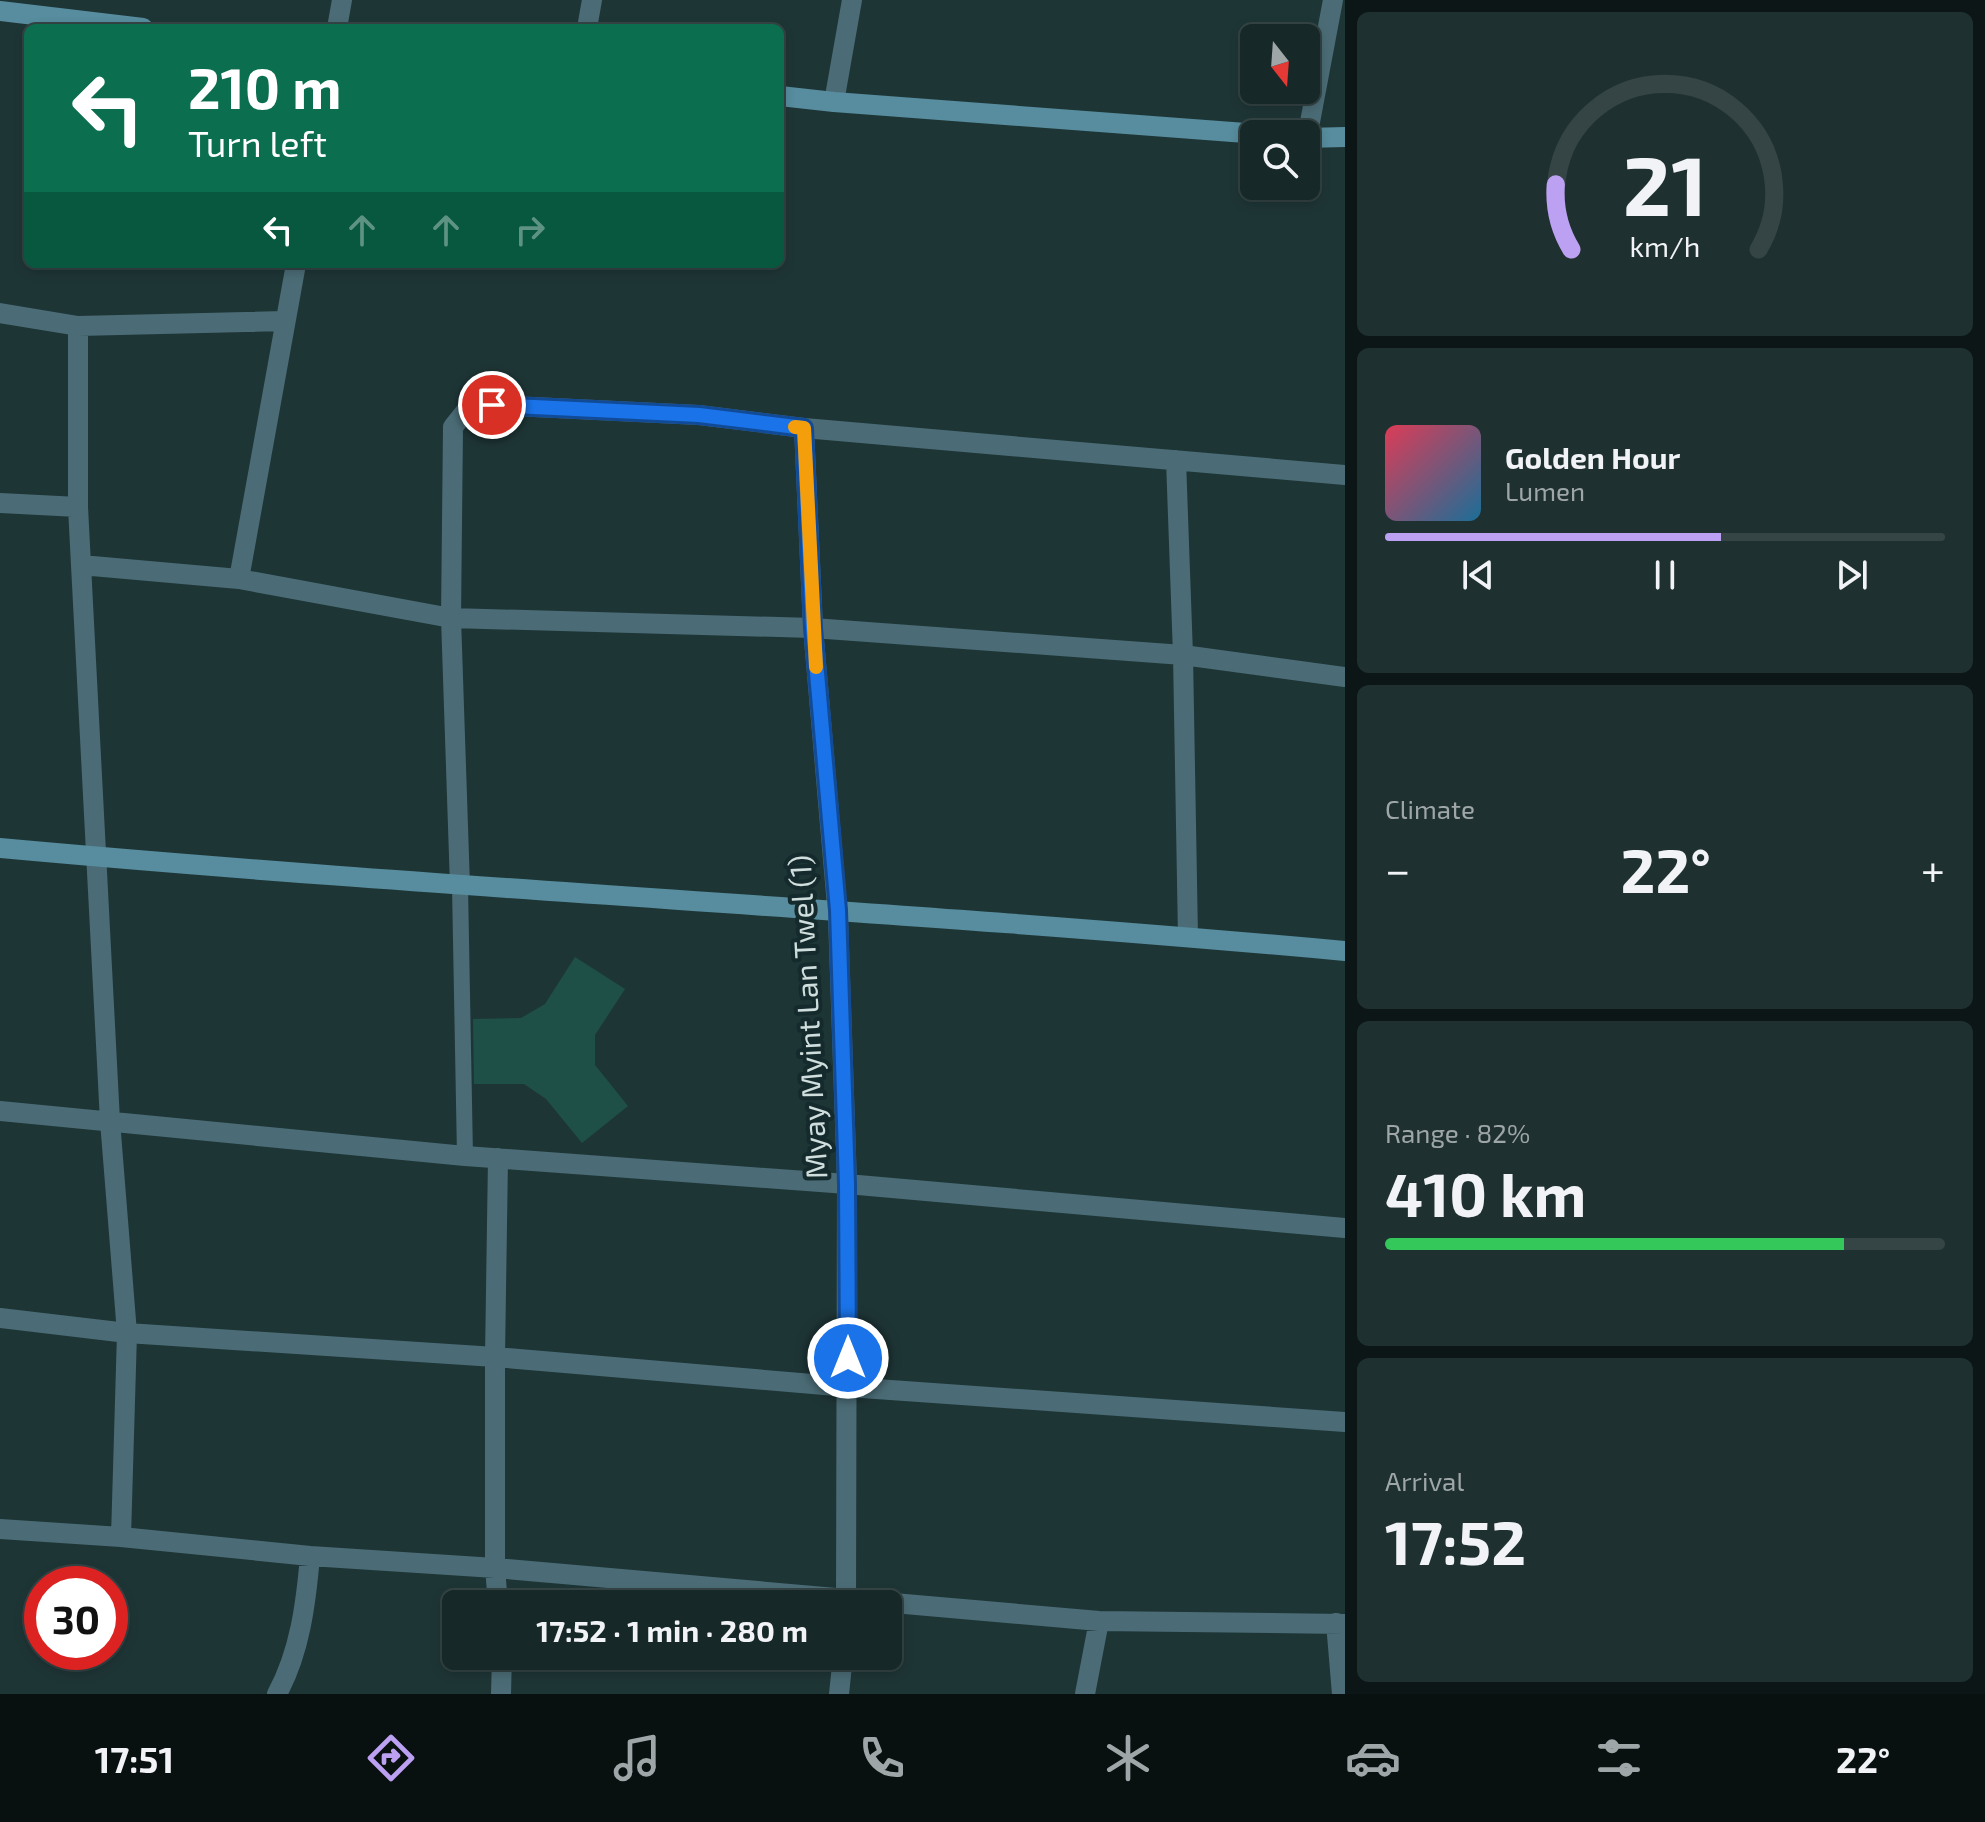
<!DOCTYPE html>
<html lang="en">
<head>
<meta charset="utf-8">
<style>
	:root { --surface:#162828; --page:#1f3030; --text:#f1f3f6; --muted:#9ea6a8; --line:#354445; --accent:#bca0f2 }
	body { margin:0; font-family:"Exo 2",sans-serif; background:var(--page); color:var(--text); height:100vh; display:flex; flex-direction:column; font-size:30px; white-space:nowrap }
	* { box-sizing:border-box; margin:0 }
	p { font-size:26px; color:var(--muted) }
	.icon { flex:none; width:44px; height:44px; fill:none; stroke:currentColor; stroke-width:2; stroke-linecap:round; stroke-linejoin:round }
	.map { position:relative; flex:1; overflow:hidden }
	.panel { display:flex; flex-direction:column; gap:12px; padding:12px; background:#0c1616; width:640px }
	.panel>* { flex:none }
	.hud { position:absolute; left:24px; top:24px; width:760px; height:244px; border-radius:12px; box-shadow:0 4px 12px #0003,0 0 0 2px var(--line); background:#0b6e4f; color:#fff; overflow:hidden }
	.needle { width:52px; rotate:163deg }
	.controls { position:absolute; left:1240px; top:24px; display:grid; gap:16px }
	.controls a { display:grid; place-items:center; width:80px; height:80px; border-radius:12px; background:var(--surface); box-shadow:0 4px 12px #0003,0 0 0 2px var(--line); font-size:40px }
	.speed { position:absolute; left:24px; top:1566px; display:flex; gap:16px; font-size:40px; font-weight:700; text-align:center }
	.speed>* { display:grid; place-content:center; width:104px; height:104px; border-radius:50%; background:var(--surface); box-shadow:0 4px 12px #0003,0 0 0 2px var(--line); line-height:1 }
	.speed .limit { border:12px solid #d22; background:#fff; color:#111 }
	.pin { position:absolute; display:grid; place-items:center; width:68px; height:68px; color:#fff; margin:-34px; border:4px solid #fff; border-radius:50%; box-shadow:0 2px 8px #0007 }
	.me { position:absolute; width:88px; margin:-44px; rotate:0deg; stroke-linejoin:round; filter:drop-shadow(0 0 6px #0008) }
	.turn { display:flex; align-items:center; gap:28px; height:168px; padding:0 32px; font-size:36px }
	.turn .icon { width:104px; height:104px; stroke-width:2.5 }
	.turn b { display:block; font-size:56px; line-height:68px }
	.lanes { display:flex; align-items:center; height:76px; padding:0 32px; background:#0003; justify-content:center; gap:40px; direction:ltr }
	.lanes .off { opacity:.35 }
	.big { font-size:60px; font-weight:700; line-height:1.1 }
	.panel .card { flex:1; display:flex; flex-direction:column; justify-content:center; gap:12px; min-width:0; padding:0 28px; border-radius:12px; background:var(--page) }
	.panel .dial { align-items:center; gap:0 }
	.dial svg { height:208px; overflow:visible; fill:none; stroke:var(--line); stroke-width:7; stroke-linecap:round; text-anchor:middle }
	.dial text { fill:var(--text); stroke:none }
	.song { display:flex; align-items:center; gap:24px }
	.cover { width:96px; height:96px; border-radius:12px; background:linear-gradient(135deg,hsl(350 70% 55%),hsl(200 70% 35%)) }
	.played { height:8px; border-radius:4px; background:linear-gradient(90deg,var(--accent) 60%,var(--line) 60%) }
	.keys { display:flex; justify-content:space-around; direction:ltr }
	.heat { display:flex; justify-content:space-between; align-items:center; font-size:44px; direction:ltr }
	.charge { height:12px; border-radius:6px; background:linear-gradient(90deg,#34c759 82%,var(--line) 0) }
	.trip { position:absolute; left:442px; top:1590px; width:460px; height:80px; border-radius:12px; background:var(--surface); box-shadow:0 4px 12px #0003,0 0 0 2px var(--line); font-weight:700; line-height:80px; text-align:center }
	.menu { display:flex; height:128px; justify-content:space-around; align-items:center; background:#091010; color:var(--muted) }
	.menu .icon { width:56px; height:56px }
	.menu .selected { color:var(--accent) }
	.menu b { font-size:36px; color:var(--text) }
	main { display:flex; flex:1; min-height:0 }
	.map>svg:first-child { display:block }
</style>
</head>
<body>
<main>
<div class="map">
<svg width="1345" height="1694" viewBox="0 0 1345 1694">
	<rect width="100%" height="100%" fill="#1e3536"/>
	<!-- building -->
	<path fill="#1f5047" d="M575 957 625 989 595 1035V1065L628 1106 582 1143 546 1099 524 1084H474L473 1019 521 1018 545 1004Z"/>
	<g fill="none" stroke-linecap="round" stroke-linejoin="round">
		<!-- lane -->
		<path stroke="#4b6c76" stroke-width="16" d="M460 886 465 1156"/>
		<!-- street -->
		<path stroke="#4b6c76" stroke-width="20" d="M337 28 342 0
			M587 28 592 0
			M834 102 852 0
			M1307 138 1333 0
			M0 313 78 326 285 321
			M78 326V507L81 565 110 1121 127 1333 121 1537
			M804 428 813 628 838 917 847 1184 846 1604
			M1176 460 1183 655 1188 937
			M0 503 78 507
			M81 565 239 579 451 618 813 628 1183 655 1345 677
			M239 579 296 264
			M460 886 451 618 453 427 465 412 492 405 699 415 804 428 1345 475
			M0 1111 465 1156 847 1184 1345 1228
			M498 1158 495 1357V1568L498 1604
			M0 1318 127 1333 495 1357 848 1387 1345 1422
			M0 1529 121 1537 310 1556 495 1568 1099 1621 1345 1624
			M1336 1623 1342 1694
			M277 1694C300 1652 306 1603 310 1556
			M501 1694 502 1656
			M839 1694 843 1656
			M1085 1694 1099 1621"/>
		<!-- secondary -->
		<path stroke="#578d9e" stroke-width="20" d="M0 11 143 28
			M780 96 834 102 1259 134
			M1306 138 1345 137
			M0 848C448 889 897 910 1345 951"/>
	</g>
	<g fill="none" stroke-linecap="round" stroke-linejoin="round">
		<!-- route casing -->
		<g stroke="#114b97" stroke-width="20">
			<path id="route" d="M492 405 699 415 804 428 813 628 838 910 847 1184 848 1358"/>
		</g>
		<!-- route -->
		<use href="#route" stroke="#1a73e8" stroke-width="14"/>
		<!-- slow -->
		<path stroke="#f59e0b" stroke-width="14" d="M795 427 804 428 816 667"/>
	</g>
	<g text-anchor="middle" stroke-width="8" stroke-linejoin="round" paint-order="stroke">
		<!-- street labels -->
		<g font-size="30" fill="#cfdddd" stroke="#142a2c">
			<text transform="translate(809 1017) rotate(-93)" y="10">Myay Myint Lan Twel (1)</text>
		</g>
	</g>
</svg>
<div class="controls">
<a><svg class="needle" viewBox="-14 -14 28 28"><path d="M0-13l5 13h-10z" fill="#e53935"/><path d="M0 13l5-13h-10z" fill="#9ea6a8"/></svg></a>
<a><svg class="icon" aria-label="search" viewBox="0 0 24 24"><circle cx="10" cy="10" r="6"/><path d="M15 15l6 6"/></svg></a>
</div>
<div class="speed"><div class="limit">30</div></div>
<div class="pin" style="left:492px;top:405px;background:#d93025"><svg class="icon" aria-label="arrive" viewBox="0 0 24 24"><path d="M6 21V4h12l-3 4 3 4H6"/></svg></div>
<svg class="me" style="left:848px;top:1358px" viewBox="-20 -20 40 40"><circle r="17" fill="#1a73e8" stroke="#fff" stroke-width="3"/><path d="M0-11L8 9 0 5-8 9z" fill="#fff"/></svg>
<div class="trip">17:52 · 1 min · 280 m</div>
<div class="hud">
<div class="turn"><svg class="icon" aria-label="left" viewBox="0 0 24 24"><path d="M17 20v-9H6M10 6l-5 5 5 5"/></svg><div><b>210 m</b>Turn left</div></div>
<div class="lanes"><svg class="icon" aria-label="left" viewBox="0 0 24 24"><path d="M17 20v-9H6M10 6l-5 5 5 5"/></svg><svg class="icon off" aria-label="ahead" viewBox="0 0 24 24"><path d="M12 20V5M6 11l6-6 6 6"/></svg><svg class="icon off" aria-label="ahead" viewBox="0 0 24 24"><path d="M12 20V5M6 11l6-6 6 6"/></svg><svg class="icon off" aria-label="right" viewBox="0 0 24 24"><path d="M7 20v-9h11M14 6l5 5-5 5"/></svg></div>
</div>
</div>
<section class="panel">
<div class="card dial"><svg viewBox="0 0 100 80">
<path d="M14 69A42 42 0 1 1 86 69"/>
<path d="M14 69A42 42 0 0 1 8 44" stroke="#bca0f2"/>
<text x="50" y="56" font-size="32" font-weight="700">21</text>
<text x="50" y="72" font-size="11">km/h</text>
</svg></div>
<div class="card">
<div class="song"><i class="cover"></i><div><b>Golden Hour</b><p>Lumen</p></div></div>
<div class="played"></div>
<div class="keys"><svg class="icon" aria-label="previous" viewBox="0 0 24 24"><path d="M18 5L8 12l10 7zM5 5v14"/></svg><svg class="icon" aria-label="pause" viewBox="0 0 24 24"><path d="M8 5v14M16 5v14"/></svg><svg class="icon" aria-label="next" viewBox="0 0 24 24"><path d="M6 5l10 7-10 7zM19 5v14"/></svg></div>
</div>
<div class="card"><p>Climate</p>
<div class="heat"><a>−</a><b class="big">22°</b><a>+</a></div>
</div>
<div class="card"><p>Range · 82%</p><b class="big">410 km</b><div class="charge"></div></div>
<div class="card"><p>Arrival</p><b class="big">17:52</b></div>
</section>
</main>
<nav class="menu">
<b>17:51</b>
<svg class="icon selected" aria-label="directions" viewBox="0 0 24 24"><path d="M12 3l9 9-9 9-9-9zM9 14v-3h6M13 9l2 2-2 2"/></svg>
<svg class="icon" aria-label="music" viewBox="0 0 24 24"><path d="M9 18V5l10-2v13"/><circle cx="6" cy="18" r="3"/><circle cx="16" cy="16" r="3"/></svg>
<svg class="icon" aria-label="phone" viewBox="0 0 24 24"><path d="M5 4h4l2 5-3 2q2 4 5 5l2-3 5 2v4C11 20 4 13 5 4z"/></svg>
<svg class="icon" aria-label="climate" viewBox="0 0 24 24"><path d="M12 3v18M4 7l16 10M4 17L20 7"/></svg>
<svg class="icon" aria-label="car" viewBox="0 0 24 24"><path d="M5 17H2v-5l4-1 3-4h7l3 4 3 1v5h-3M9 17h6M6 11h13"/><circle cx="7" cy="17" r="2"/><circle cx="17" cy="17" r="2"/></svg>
<svg class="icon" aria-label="filters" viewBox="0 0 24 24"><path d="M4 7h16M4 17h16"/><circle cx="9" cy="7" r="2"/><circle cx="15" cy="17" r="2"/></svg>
<b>22°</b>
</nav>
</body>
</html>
